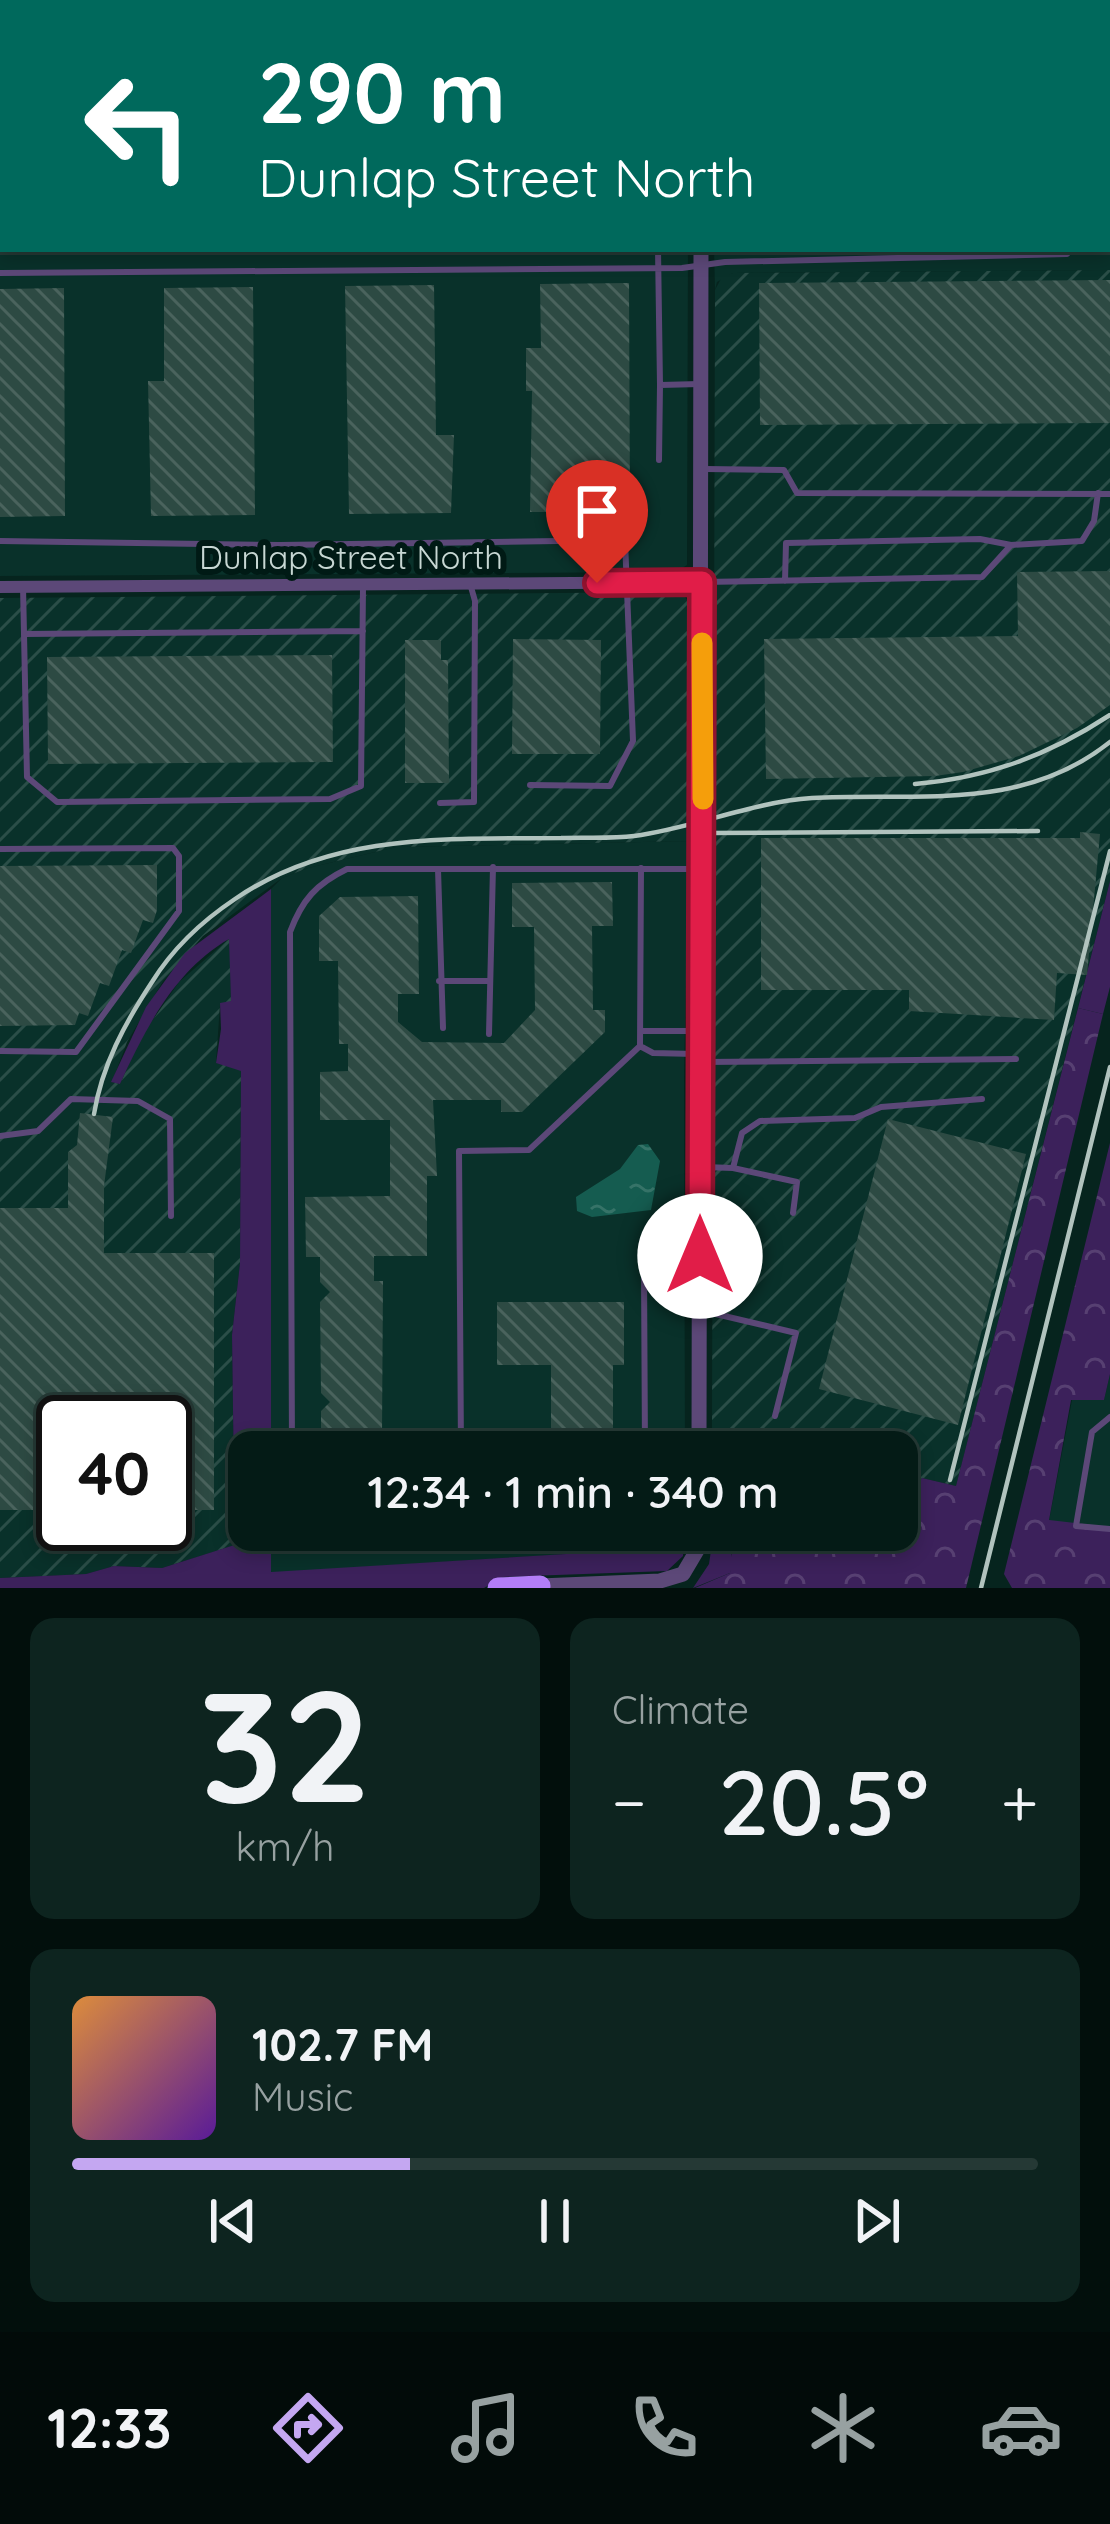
<!DOCTYPE html>
<html lang="en">
<head>
<meta charset="utf-8">
<style>
	:root { --surface:#041b16; --page:#0d241f; --text:#f1f3f6; --muted:#97a1a1; --line:#253935; --accent:#c4a7f1 }
	body { margin:0; font-family:Quicksand,sans-serif; background:var(--page); color:var(--text); height:100vh; display:flex; flex-direction:column; font-size:45px; white-space:nowrap }
	* { box-sizing:border-box; margin:0 }
	p { font-size:39px; color:var(--muted) }
	.icon { flex:none; width:66px; height:66px; fill:none; stroke:currentColor; stroke-width:2; stroke-linecap:round; stroke-linejoin:round }
	.map { position:relative; height:1588px; overflow:hidden }
	.sheet { display:flex; flex-direction:column; gap:30px; padding:30px; background:#020f0c; flex:1 }
	.sheet>* { flex:none }
	.banner { position:absolute; left:0px; top:0px; width:1110px; height:252px; box-shadow:0 6px 18px #0003,0 0 0 3px var(--line); background:#00695c; color:#fff; overflow:hidden }
	.speed { position:absolute; left:36px; top:1395px; display:flex; gap:24px; font-size:60px; font-weight:700; text-align:center }
	.speed>* { display:grid; place-content:center; width:156px; height:156px; border-radius:50%; background:var(--surface); box-shadow:0 6px 18px #0003,0 0 0 3px var(--line); line-height:1 }
	.speed .limit { border:6px solid #111; border-radius:18px; background:#fff; color:#111 }
	.pin { position:absolute; display:grid; place-items:center; width:102px; height:102px; color:#fff; margin:-123px -51px; border-radius:50% 50% 50% 0; rotate:-45deg; box-shadow:0 0 12px #0007 }
	.pin .icon { rotate:45deg }
	.me { position:absolute; width:132px; margin:-66px; rotate:0deg; stroke-linejoin:round; filter:drop-shadow(0 0 9px #0008) }
	.turn { display:flex; align-items:center; gap:42px; height:252px; padding:0 60px; font-size:54px }
	.turn .icon { width:156px; height:156px; stroke-width:2.5 }
	.turn b { display:block; font-size:84px; line-height:102px }
	.big { font-size:90px; font-weight:600; line-height:1.1 }
	.sheet .card { flex:1; display:flex; flex-direction:column; justify-content:center; gap:18px; min-width:0; padding:0 42px; border-radius:24px; background:var(--page) }
	.sheet .dial { align-items:center; gap:0 }
	.dial b { font-size:156px; line-height:1 }
	.song { display:flex; align-items:center; gap:36px }
	.cover { width:144px; height:144px; border-radius:18px; background:linear-gradient(135deg,hsl(30 70% 55%),hsl(270 70% 35%)) }
	.played { height:12px; border-radius:6px; background:linear-gradient(90deg,var(--accent) 35%,var(--line) 35%) }
	.keys { display:flex; justify-content:space-around; direction:ltr }
	.heat { display:flex; justify-content:space-between; align-items:center; font-size:66px; direction:ltr }
	.sheet .tiles { flex:1; display:grid; gap:30px; grid-template-columns:1fr 1fr }
	.card:last-child { grid-column:span 2 }
	.trip { position:absolute; left:228px; top:1431px; width:690px; height:120px; border-radius:24px; background:var(--surface); box-shadow:0 6px 18px #0003,0 0 0 3px var(--line); font-weight:600; line-height:120px; text-align:center }
	.menu { display:flex; height:192px; justify-content:space-around; align-items:center; background:#020b09; color:var(--muted) }
	.menu .icon { width:84px; height:84px }
	.menu .on { color:var(--accent) }
	.menu b { font-size:54px; color:var(--text) }
	.map>svg:first-child { display:block }
</style>
</head>
<body>
<div class="map">
<svg width="1110" height="1588" viewBox="0 0 1110 1588">
	<defs>
		<pattern id="industrial-furrows" width="10" height="10" patternUnits="userSpaceOnUse" patternTransform="scale(3)"><rect width="10" height="10" fill="#09312a"/><path d="M-1 1l2-2M0 10L10 0M9 11l2-2" fill="none" stroke="#2b4e48"/></pattern>
		<pattern id="forest-crowns" width="20" height="18" patternUnits="userSpaceOnUse" patternTransform="scale(3)"><rect width="20" height="18" fill="#3c215b"/><path d="M2 6a3 3 0 1 1 6 0M12 15a3 3 0 1 1 6 0" fill="none" stroke="#574072"/></pattern>
		<pattern id="water-ripples" width="26" height="14" patternUnits="userSpaceOnUse" patternTransform="scale(3)"><rect width="26" height="14" fill="#155c50"/><path d="M2 4q2-2 4 0t4 0M15 11q2-2 4 0t4 0" fill="none" stroke="#367368"/></pattern>
		<pattern id="building-back-hatch" width="6" height="6" patternUnits="userSpaceOnUse" patternTransform="scale(3)"><rect width="6" height="6" fill="#2d4a43"/><path d="M-1 5l2 2M0 0l6 6M5-1l2 2" fill="none" stroke="#4a635d"/></pattern>
	</defs>
	<rect width="100%" height="100%" fill="#06241e"/>
	<!-- built -->
	<path fill="#09312a" d="M0 0H686L3 3V249H688L687 565 676 572 0 576Z
		M713 0H1110V270L733 273 717 282 715 290 714 249H1107V3Z
		M689 841 684 1074 685 1452H271V889L282 878 308 868 396 847Z
		M1110 1374V1527L1049 1521 1072 1400H1104Z
		M271 1530H675L650 1549 271 1573Z"/>
	<!-- industrial -->
	<path fill="url(#industrial-furrows)" fill-rule="evenodd" d="M1110 270V881L956 1486 922 1478 897 1517V1452H778L742 1448 712 1436 715 290 722 277 733 273Z
		M673 592 685 597 690 604 689 841 396 847 308 868 282 878 203 936 163 981 127 1042 112 1082 120 1084 141 1037 179 982 230 938 231 1002 220 1004 216 1062 241 1070 240 1263 232 1335 234 1485 235 1504 248 1541 162 1568 114 1566 86 1574 0 1578V598ZM63 1422H165V1524H63Z"/>
	<!-- grass -->
	<path fill="#3c215b" d="M1110 881V987L1103 1014 1078 1008Z
		M271 889V1452H249V1530H271V1572L649 1549 652 1537 685 1530 683 1556 667 1571 503 1577 484 1588H0V1578L86 1574 114 1566 162 1568 247 1541 235 1504 234 1485 232 1335 240 1263 241 1071 216 1063 221 1029 220 1003 231 1001 229 939C175 970 145 1029 120 1084L111 1082 146 1007 185 953Z
		M714 1530H721C729 1544 736 1557 730 1573L693 1588 709 1564Z"/>
	<!-- forest -->
	<path fill="url(#forest-crowns)" d="M1078 1008 1103 1014 966 1588H695L730 1573 732 1552 721 1530H897V1517L922 1478 956 1486Z
		M1110 1143V1374L1104 1400H1071L1049 1520 1110 1527V1588H1012L1004 1574Z"/>
	<!-- water -->
	<path fill="url(#water-ripples)" d="M648 1144 660 1161 651 1210 592 1217 577 1211 576 1197 620 1169 638 1145Z"/>
	<!-- building -->
	<path fill="url(#building-back-hatch)" d="M1110 280V423L760 425 759 283Z
		M629 283 630 512H530L532 391H526V348H541L540 284Z
		M434 285 436 435H454L451 513 349 514 345 286Z
		M253 287 255 515 151 516 148 381H164V288Z
		M64 288 65 516 0 517V289Z
		M1110 571V705L1077 728 1019 756 963 772 935 776 766 779 764 639 1018 636 1017 572Z
		M513 639 601 640 600 754H512Z
		M405 640H441V660H448L449 783H405Z
		M332 655 333 762 48 764 47 657Z
		M1080 832 1100 834 1087 975 1057 973 1054 1020 909 1011V990H761V838H1080Z
		M157 865V910L153 923 143 920 131 953 122 950 109 986 100 983 88 1016 79 1013 75 1025 0 1026V866Z
		M612 882 613 926H592L593 1010H605V1032L522 1112H501V1100H433L437 1176H427V1256H374V1281H383L382 1433H429V1452H307V1433H321V1411L330 1402 321 1393 320 1302 330 1292 320 1282V1257H306L305 1197 390 1196V1120H320V1072L348 1071V1044H339L338 961H319V916L340 897 418 896 419 994H398V1022L422 1042 504 1043 535 1010 534 927H512V883Z
		M80 1113 113 1117 104 1186V1253H214V1510H165V1422H63V1510H0V1208H68V1152L77 1145Z
		M888 1119 1026 1154 958 1425 819 1389Z
		M497 1302H624V1365H613V1452H551V1365H497Z"/>
	<g fill="none" stroke-linecap="round" stroke-linejoin="round">
		<!-- service -->
		<path stroke="#5c4878" stroke-width="6" d="M285 0 286 3
			M390 0V3
			M473 0V3
			M521 0V3
			M657 0V3
			M752 0V3
			M1060 0V3
			M31 3V0
			M423 3V0
			M1107 70H1110
			M1107 118H1110
			M1107 193H1110
			M0 248H3
			M658 249 660 385 700 384
			M0 273 682 268 725 262 1067 254 1072 249
			M659 460 660 385
			M705 469 784 470 797 493 1110 494
			M0 541 280 545 625 540 633 741 610 786 530 785
			M785 581 786 543 980 539 1011 545
			M702 582 982 577 1011 545 1082 541 1094 521 1098 493
			M23 586 27 777 57 802 330 799 361 786 363 587
			M24 634 363 631
			M440 803 474 802 475 601 471 587
			M0 849 173 848 179 856V911L76 1052 0 1051
			M438 869 443 1028
			M439 981H489
			M643 1031H696
			M489 1034 493 867
			M640 1046 653 1053 695 1054
			M703 1062 1016 1059
			M0 1136 38 1131 71 1099 138 1101 170 1119 171 1216
			M703 1167 733 1168 742 1133 760 1121 855 1118 881 1107 982 1099
			M733 1168 797 1182 793 1213
			M703 1311 796 1333 775 1416
			M1110 1417 1092 1432 1076 1526 1110 1529
			M292 1452 290 932C302 900 316 884 347 869H700
			M461 1452 459 1151 529 1150 640 1046 641 868
			M645 1452 644 1269H696
			M293 1530V1547L636 1530"/>
		<!-- minor -->
		<path stroke="#5c4878" stroke-width="12" d="M0 587 702 582"/>
		<!-- tertiary -->
		<path stroke="#5c4878" stroke-width="15" d="M697 0V3
			M699 1452 701 249
			M540 1586 660 1581 683 1574 699 1547V1530"/>
		<!-- motorway -->
		<path stroke="#b37df7" stroke-width="21" d="M498 1588 540 1586"/>
		<!-- rail -->
		<path stroke="#b1c3be" stroke-width="4.5" d="M915 784C988 778 1049 755 1110 715
			M708 833 1038 831
			M94 1114C102 1065 125 1023 152 982 173 948 202 921 235 899 333 832 447 839 561 838 585 837 610 839 634 836 694 828 752 802 812 798 917 792 1021 813 1110 742
			M950 1480 1110 851
			M981 1588 1110 1067"/>
	</g>
	<g fill="none" stroke-linecap="round" stroke-linejoin="round">
		<!-- route casing -->
		<g stroke="#92132f" stroke-width="30">
			<path id="route" d="M597 583 702 582 700 1256"/>
		</g>
		<!-- route -->
		<use href="#route" stroke="#e11d48" stroke-width="21"/>
		<!-- slow -->
		<path stroke="#f59e0b" stroke-width="21" d="M702 643 703 799"/>
	</g>
	<g text-anchor="middle" stroke-width="12" stroke-linejoin="round" paint-order="stroke">
		<!-- street labels -->
		<g font-size="33" fill="#c7d7d3" stroke="#001a15">
			<text x="351" y="569">Dunlap Street North</text>
		</g>
	</g>
</svg>
<div class="speed"><div class="limit">40</div></div>
<div class="pin" style="left:597px;top:583px;background:#d93025"><svg class="icon" aria-label="arrive" viewBox="0 0 24 24"><path d="M6 21V4h12l-3 4 3 4H6"/></svg></div>
<svg class="me" style="left:700px;top:1256px" viewBox="-20 -20 40 40"><circle r="19" fill="#fff"/><path d="M0-13L10 11 0 6-10 11z" fill="#e11d48"/></svg>
<div class="trip">12:34 · 1 min · 340 m</div>
<div class="banner">
<div class="turn"><svg class="icon" aria-label="left" viewBox="0 0 24 24"><path d="M17 20v-9H6M10 6l-5 5 5 5"/></svg><div><b>290 m</b>Dunlap Street North</div></div>
</div>
</div>
<section class="sheet">
<div class="tiles">
<div class="card dial"><b>32</b><p>km/h</p></div>
<div class="card"><p>Climate</p>
<div class="heat"><a>−</a><b class="big">20.5°</b><a>+</a></div>
</div>
<div class="card">
<div class="song"><i class="cover"></i><div><b>102.7 FM</b><p>Music</p></div></div>
<div class="played"></div>
<div class="keys"><svg class="icon" aria-label="previous" viewBox="0 0 24 24"><path d="M18 5L8 12l10 7zM5 5v14"/></svg><svg class="icon" aria-label="pause" viewBox="0 0 24 24"><path d="M8 5v14M16 5v14"/></svg><svg class="icon" aria-label="next" viewBox="0 0 24 24"><path d="M6 5l10 7-10 7zM19 5v14"/></svg></div>
</div>
</div>
</section>
<nav class="menu">
<b>12:33</b>
<svg class="icon on" aria-label="directions" viewBox="0 0 24 24"><path d="M12 3l9 9-9 9-9-9zM9 14v-3h6M13 9l2 2-2 2"/></svg>
<svg class="icon" aria-label="music" viewBox="0 0 24 24"><path d="M9 18V5l10-2v13"/><circle cx="6" cy="18" r="3"/><circle cx="16" cy="16" r="3"/></svg>
<svg class="icon" aria-label="phone" viewBox="0 0 24 24"><path d="M5 4h4l2 5-3 2q2 4 5 5l2-3 5 2v4C11 20 4 13 5 4z"/></svg>
<svg class="icon" aria-label="climate" viewBox="0 0 24 24"><path d="M12 3v18M4 7l16 10M4 17L20 7"/></svg>
<svg class="icon" aria-label="car" viewBox="0 0 24 24"><path d="M5 17H2v-5l4-1 3-4h7l3 4 3 1v5h-3M9 17h6M6 11h13"/><circle cx="7" cy="17" r="2"/><circle cx="17" cy="17" r="2"/></svg>
</nav>
</body>
</html>
